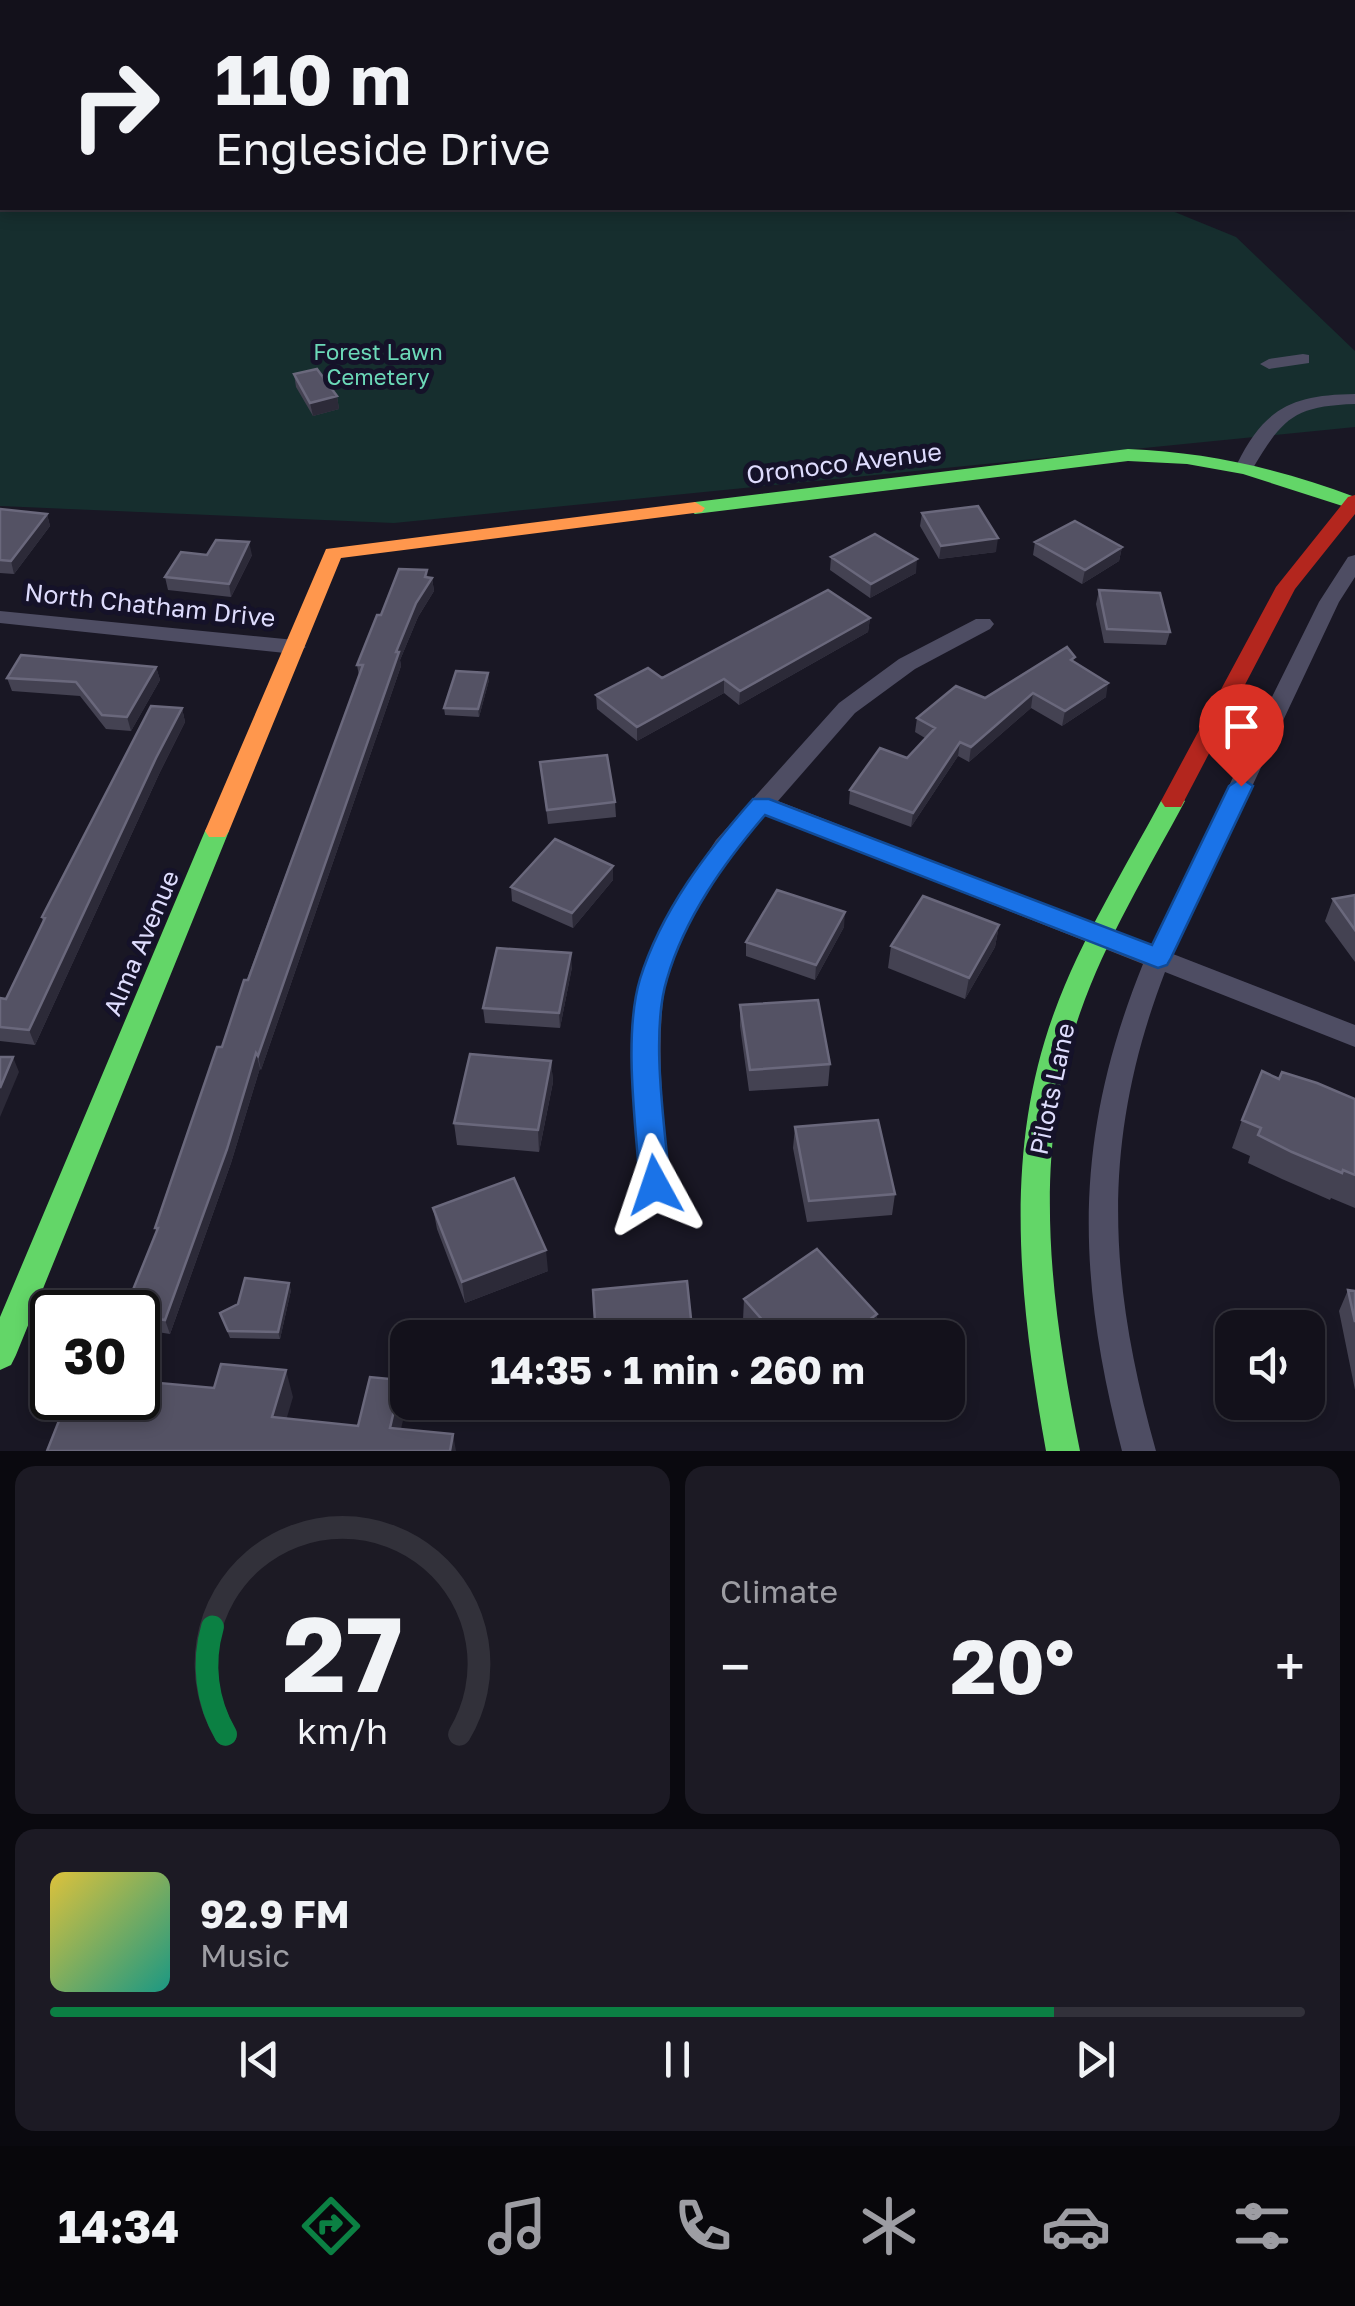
<!DOCTYPE html>
<html lang="en">
<head>
<meta charset="utf-8">
<style>
	:root { --surface:#13111b; --page:#1c1a24; --text:#f1f3f6; --muted:#9d9da3; --line:#32313a; --accent:#0b8043 }
	body { margin:0; font-family:"Golos Text",sans-serif; background:var(--page); color:var(--text); height:100vh; display:flex; flex-direction:column; font-size:38px; white-space:nowrap }
	* { box-sizing:border-box; margin:0 }
	p { font-size:32px; color:var(--muted) }
	.icon { flex:none; width:55px; height:55px; fill:none; stroke:currentColor; stroke-width:2; stroke-linecap:round; stroke-linejoin:round }
	.map { position:relative; height:1451px; overflow:hidden }
	.drawer { display:flex; flex-direction:column; gap:15px; padding:15px; background:#0a090f; flex:1 }
	.drawer>* { flex:none }
	.top-card { position:absolute; left:0px; top:0px; width:1355px; height:210px; box-shadow:0 5px 15px #0003,0 0 0 2px var(--line); background:#13111b; color:var(--text); overflow:hidden }
	.buttons { position:absolute; left:1215px; top:1310px; display:grid; gap:20px }
	.buttons a { display:grid; place-items:center; width:110px; height:110px; border-radius:20px; background:var(--surface); box-shadow:0 5px 15px #0003,0 0 0 2px var(--line); font-size:50px }
	.speed { position:absolute; left:30px; top:1290px; display:flex; gap:20px; font-size:50px; font-weight:700; text-align:center }
	.speed>* { display:grid; place-content:center; width:130px; height:130px; border-radius:50%; background:var(--surface); box-shadow:0 5px 15px #0003,0 0 0 2px var(--line); line-height:1 }
	.speed .limit { border:5px solid #111; border-radius:15px; background:#fff; color:#111 }
	.pin { position:absolute; display:grid; place-items:center; width:85px; height:85px; color:#fff; margin:-102px -42px; border-radius:50% 50% 50% 0; rotate:-45deg; box-shadow:0 0 10px #0007 }
	.pin .icon { rotate:45deg }
	.me { position:absolute; width:110px; margin:-55px; rotate:355deg; stroke-linejoin:round; filter:drop-shadow(0 0 8px #0008) }
	.turn { display:flex; align-items:center; gap:35px; height:210px; padding:0 50px; font-size:45px }
	.turn .icon { width:130px; height:130px; stroke-width:2.5 }
	.turn b { display:block; font-size:70px; line-height:85px }
	.big { font-size:75px; font-weight:700; line-height:1.1 }
	.drawer .tile { flex:1; display:flex; flex-direction:column; justify-content:center; gap:15px; min-width:0; padding:0 35px; border-radius:20px; background:var(--page) }
	.drawer .dial { align-items:center; gap:0 }
	.dial svg { height:260px; overflow:visible; fill:none; stroke:var(--line); stroke-width:7; stroke-linecap:round; text-anchor:middle }
	.dial text { fill:var(--text); stroke:none }
	.song { display:flex; align-items:center; gap:30px }
	.cover { width:120px; height:120px; border-radius:15px; background:linear-gradient(135deg,hsl(50 70% 55%),hsl(170 70% 35%)) }
	.played { height:10px; border-radius:5px; background:linear-gradient(90deg,var(--accent) 80%,var(--line) 80%) }
	.keys { display:flex; justify-content:space-around; direction:ltr }
	.heat { display:flex; justify-content:space-between; align-items:center; font-size:55px; direction:ltr }
	.drawer .tiles { flex:1; display:grid; gap:15px; grid-template-columns:1fr 1fr }
	.tile:last-child { grid-column:span 2 }
	.trip { position:absolute; left:390px; top:1320px; width:575px; height:100px; border-radius:20px; background:var(--surface); box-shadow:0 5px 15px #0003,0 0 0 2px var(--line); font-weight:700; line-height:100px; text-align:center }
	.tab-bar { display:flex; height:160px; justify-content:space-around; align-items:center; background:#08070b; color:var(--muted) }
	.tab-bar .icon { width:70px; height:70px }
	.tab-bar .on { color:var(--accent) }
	.tab-bar b { font-size:45px; color:var(--text) }
	.map>svg:first-child { display:block }
</style>
</head>
<body>
<div class="map">
<svg width="1355" height="1451" viewBox="0 0 1355 1451">
	<rect width="100%" height="100%" fill="#191724"/>
	<!-- green -->
	<path fill="#162e2e" d="M0 0H673L677 2H2V208H1165L1236 237 1355 351V427L394 523 0 506Z"/>
	<g fill="none" stroke-linecap="round" stroke-linejoin="round">
		<!-- street -->
		<path fill="#4e4d63" fill-rule="evenodd" d="M1005 0H1021L1022 2H1007Z
			M1352 85H1355V93H1352Z
			M1352 162H1355V171H1352Z
			M1303 354 1309 355V363L1269 369 1260 364 1269 359Z
			M1355 394V404C1294 406 1283 418 1253 468H1239L1237 464C1265 407 1293 395 1355 394Z
			M1355 555V577L1339 602 1173 954 1355 1025V1047L1165 972C1100 1141 1108 1280 1156 1451H1122C1076 1273 1073 1137 1143 964L766 815C728 858 673 927 665 985 655 1052 664 1119 670 1185L665 1194 655 1197 645 1194 640 1185 632 1071 639 982 665 919 716 840 839 703 899 659 976 619H990L994 624 990 629 915 669 855 713 778 801 1151 946 1261 720 1216 706 1213 701 1224 694 1267 707 1319 602 1348 557Z
			M0 611 295 640 306 647 295 654 0 623Z"/>
		<!-- fast -->
		<path fill="#63d668" fill-rule="evenodd" d="M1128 449C1207 452 1281 469 1355 497V510L1243 474 1187 464 1128 461 695 514 685 508 695 502Z
			M1173 793 1185 801C1148 870 1106 939 1080 1013 1030 1157 1051 1306 1080 1451H1046C1020 1305 1002 1155 1054 1013 1081 939 1124 870 1161 801Z
			M217 823 225 825 229 831 16 1355 11 1365 0 1370V1317L205 831 209 825Z"/>
		<!-- slow -->
		<path fill="#ff974d" fill-rule="evenodd" d="M695 502 705 508 702 512 341 558 229 831 225 837H209L205 831 326 549Z"/>
		<!-- jam -->
		<path fill="#b3261e" fill-rule="evenodd" d="M1355 495V514L1295 589 1181 807H1165L1161 801 1276 587 1348 497Z"/>
	</g>
	<!-- wall -->
	<path fill="#444252" d="M294 374 337 396 339 409 313 416 296 387Z
		M0 509 47 514 50 526 14 574 0 573Z
		M922 513 996 552 939 559 920 526Z
		M1035 542 1122 547 1119 561 1082 584 1033 555Z
		M207 555H252L231 597 168 590 165 577Z
		M831 557 916 573 870 598 830 570Z
		M428 577 432 578 434 591 418 617 400 660 401 666 261 1070 260 1068 231 1163 170 1334 138 1329V1312L157 1232 155 1228 359 676 357 665 381 615Z
		M1099 590 1170 632 1166 645 1104 643 1096 604Z
		M870 618 868 632 739 705 724 693 637 741 597 709 596 695Z
		M1074 662 1106 697 1062 726 1031 708 969 762 958 756 911 827 849 804 850 790 907 758 925 738 915 732 917 718 985 698Z
		M156 667 160 680 131 731 106 729 80 696 12 691 7 678Z
		M489 680 479 717 445 715 444 708Z
		M182 708 185 722 160 772 35 1045 0 1041V998L6 999 43 922 42 917Z
		M540 762 615 802 616 817 548 824Z
		M613 866V880L573 928 512 901 511 887Z
		M1355 895V962L1325 921 1333 899Z
		M999 925 995 947 965 999 888 968 891 946Z
		M844 927 815 980 746 956V942Z
		M572 967 560 1028 485 1023 483 1008Z
		M740 1005 830 1064 828 1086 749 1091 740 1026Z
		M551 1061 553 1082 539 1152 457 1145 454 1123Z
		M1279 1079 1355 1099V1208L1331 1198 1330 1200 1282 1179 1248 1163 1250 1156 1232 1148 1242 1120Z
		M795 1127 895 1194 892 1215 807 1222 793 1148Z
		M433 1208 548 1271 465 1303 437 1229Z
		M291 1290 280 1339 230 1338 220 1313Z
		M1348 1290 1355 1291V1390L1339 1311Z
		M744 1299 877 1314 874 1335 870 1338H758L743 1320Z"/>
	<!-- shaded-wall -->
	<path fill="#2c2a38" d="M337 396 339 409 313 416 310 403Z
		M47 514 50 526 14 574 11 561Z
		M998 538 996 552 939 559 941 546Z
		M249 542 252 555 231 597 229 584Z
		M1122 547 1119 561 1082 584 1085 570Z
		M917 559 916 573 870 598 871 584Z
		M427 570 428 584 432 578 434 591 418 617 400 660 401 666 261 1070 258 1056 396 652Z
		M870 618 868 632 739 705 740 691Z
		M156 667 160 680 131 731 127 717Z
		M488 673 489 680 479 717 478 709Z
		M724 679V693L637 741V727Z
		M1108 683 1106 697 1062 726 1065 711Z
		M1033 693 1031 708 969 762 971 747Z
		M182 708 185 722 160 772 35 1045 29 1030 156 758Z
		M960 742 958 756 911 827 913 813Z
		M613 866V880L573 928 572 913Z
		M845 912 844 927 815 980 816 965Z
		M999 925 995 947 965 999 969 978Z
		M571 953 572 967 560 1028 559 1013Z
		M256 1053 260 1068 231 1163 170 1334 165 1320Z
		M13 1057 19 1072 0 1117V1088Z
		M551 1061 553 1082 539 1152 538 1130Z
		M546 1250 548 1271 465 1303 462 1282Z
		M289 1283 291 1290 280 1339 278 1332Z
		M877 1314 874 1335 870 1338H845Z
		M286 1370 293 1397 279 1444 272 1417Z
		M401 1380 406 1407 396 1451 390 1428Z
		M453 1434 456 1451H450Z"/>
	<!-- building -->
	<path fill="#545264" stroke="#6a687c" stroke-width="2.5" d="M926 0H978L983 2H931Z
		M1081 0H1152L1157 2H1086Z
		M1317 0H1345L1351 2H1307Z
		M1352 3 1355 4V59L1352 60Z
		M1352 106H1355V132L1352 131Z
		M317 369 337 396 310 403 294 374Z
		M978 506 998 538 941 546 922 513Z
		M0 509 47 514 11 561 0 560Z
		M1075 521 1122 547 1085 570 1035 542Z
		M875 534 917 559 871 584 831 557Z
		M216 540 249 542 229 584 165 577 181 552 207 555Z
		M399 569 427 570 425 577 432 578 416 603 396 652H399L258 1056 256 1053 227 1149 165 1320 138 1316V1312H124L158 1228H155L217 1047H222L244 980H248L363 665H357L377 615H381Z
		M828 590 870 618 740 691 724 679 637 727 596 695 648 668 662 678Z
		M1099 590 1160 593 1170 632 1107 629Z
		M1067 647 1075 657 1071 660 1108 683 1065 711 1033 693 971 747 960 742 913 813 850 790 880 748 907 758 935 728 917 718 956 686 985 698Z
		M21 655 156 667 127 717 102 715 76 682 7 678Z
		M456 671 488 673 478 709 444 708Z
		M151 706 182 708 156 758 29 1030 0 1027V998L6 999 45 918 42 917Z
		M607 755 615 802 547 810 540 762Z
		M555 839 613 866 572 913 511 887Z
		M777 890 845 912 816 965 746 942Z
		M1355 895V930L1333 899Z
		M923 896 999 925 969 978 891 946Z
		M497 948 571 953 559 1013 483 1008Z
		M818 1000 830 1064 750 1070 740 1005Z
		M470 1054 551 1061 538 1130 454 1123Z
		M0 1057H13L0 1088Z
		M1262 1071 1279 1079 1282 1072 1317 1083 1355 1099V1175L1343 1170 1342 1173 1292 1152 1258 1135 1261 1128 1242 1120Z
		M878 1120 895 1194 809 1201 795 1127Z
		M514 1178 546 1250 462 1282 433 1208Z
		M817 1249 877 1314 845 1338H778L744 1299Z
		M245 1278 289 1283 278 1332 228 1331 220 1313 238 1304Z
		M687 1281 693 1338H596L593 1290Z
		M1348 1290 1355 1291V1322Z
		M221 1364 286 1370 272 1417 358 1426 370 1377 401 1380 390 1428 453 1434 450 1451H47L68 1398H138V1381L214 1388Z"/>
	<!-- route -->
	<path fill="#1a73e8" stroke="#114b97" stroke-width="2.5" d="M1241 778 1253 786 1171 958 1167 965 1158 968 765 815C724 863 685 917 667 979 650 1033 665 1128 670 1185L665 1194 655 1198 645 1194 640 1185C636 1127 623 1035 640 979 661 911 707 851 753 799H769L1152 945 1229 786Z"/>
	<g text-anchor="middle" stroke-width="10" stroke-linejoin="round" paint-order="stroke">
		<!-- far-park labels -->
		<g font-size="22" fill="#6cd9b8" stroke="#151229">
			<text x="378" y="360">Forest Lawn<tspan x="378" dy="25">Cemetery</tspan></text>
		</g>
		<!-- street labels -->
		<g font-size="25" fill="#dedcfd" stroke="#151229">
			<text transform="translate(844 463) rotate(-7)" y="9">Oronoco Avenue</text>
			<text transform="translate(150 605) rotate(6)" y="9">North Chatham Drive</text>
			<text transform="translate(141 943) rotate(-67)" y="9">Alma Avenue</text>
			<text transform="translate(1052 1089) rotate(-78)" y="9">Pilots Lane</text>
		</g>
	</g>
</svg>
<div class="buttons">
<a><svg class="icon" aria-label="sound" viewBox="0 0 24 24"><path d="M4 9h4l5-4v14l-5-4H4zM17 9q2 3 0 6"/></svg></a>
</div>
<div class="speed"><div class="limit">30</div></div>
<div class="pin" style="left:1241px;top:786px;background:#d93025"><svg class="icon" aria-label="arrive" viewBox="0 0 24 24"><path d="M6 21V4h12l-3 4 3 4H6"/></svg></div>
<svg class="me" style="left:655px;top:1185px" viewBox="-20 -20 40 40"><path d="M0-17L14 15 0 8-14 15z" fill="#1a73e8" stroke="#fff" stroke-width="4"/></svg>
<div class="trip">14:35 · 1 min · 260 m</div>
<div class="top-card">
<div class="turn"><svg class="icon" aria-label="right" viewBox="0 0 24 24"><path d="M7 20v-9h11M14 6l5 5-5 5"/></svg><div><b>110 m</b>Engleside Drive</div></div>
</div>
</div>
<section class="drawer">
<div class="tiles">
<div class="tile dial"><svg viewBox="0 0 100 80">
<path d="M14 69A42 42 0 1 1 86 69"/>
<path d="M14 69A42 42 0 0 1 10 36" stroke="#0b8043"/>
<text x="50" y="56" font-size="32" font-weight="700">27</text>
<text x="50" y="72" font-size="11">km/h</text>
</svg></div>
<div class="tile"><p>Climate</p>
<div class="heat"><a>−</a><b class="big">20°</b><a>+</a></div>
</div>
<div class="tile">
<div class="song"><i class="cover"></i><div><b>92.9 FM</b><p>Music</p></div></div>
<div class="played"></div>
<div class="keys"><svg class="icon" aria-label="previous" viewBox="0 0 24 24"><path d="M18 5L8 12l10 7zM5 5v14"/></svg><svg class="icon" aria-label="pause" viewBox="0 0 24 24"><path d="M8 5v14M16 5v14"/></svg><svg class="icon" aria-label="next" viewBox="0 0 24 24"><path d="M6 5l10 7-10 7zM19 5v14"/></svg></div>
</div>
</div>
</section>
<nav class="tab-bar">
<b>14:34</b>
<svg class="icon on" aria-label="directions" viewBox="0 0 24 24"><path d="M12 3l9 9-9 9-9-9zM9 14v-3h6M13 9l2 2-2 2"/></svg>
<svg class="icon" aria-label="music" viewBox="0 0 24 24"><path d="M9 18V5l10-2v13"/><circle cx="6" cy="18" r="3"/><circle cx="16" cy="16" r="3"/></svg>
<svg class="icon" aria-label="phone" viewBox="0 0 24 24"><path d="M5 4h4l2 5-3 2q2 4 5 5l2-3 5 2v4C11 20 4 13 5 4z"/></svg>
<svg class="icon" aria-label="climate" viewBox="0 0 24 24"><path d="M12 3v18M4 7l16 10M4 17L20 7"/></svg>
<svg class="icon" aria-label="car" viewBox="0 0 24 24"><path d="M5 17H2v-5l4-1 3-4h7l3 4 3 1v5h-3M9 17h6M6 11h13"/><circle cx="7" cy="17" r="2"/><circle cx="17" cy="17" r="2"/></svg>
<svg class="icon" aria-label="filters" viewBox="0 0 24 24"><path d="M4 7h16M4 17h16"/><circle cx="9" cy="7" r="2"/><circle cx="15" cy="17" r="2"/></svg>
</nav>
</body>
</html>
